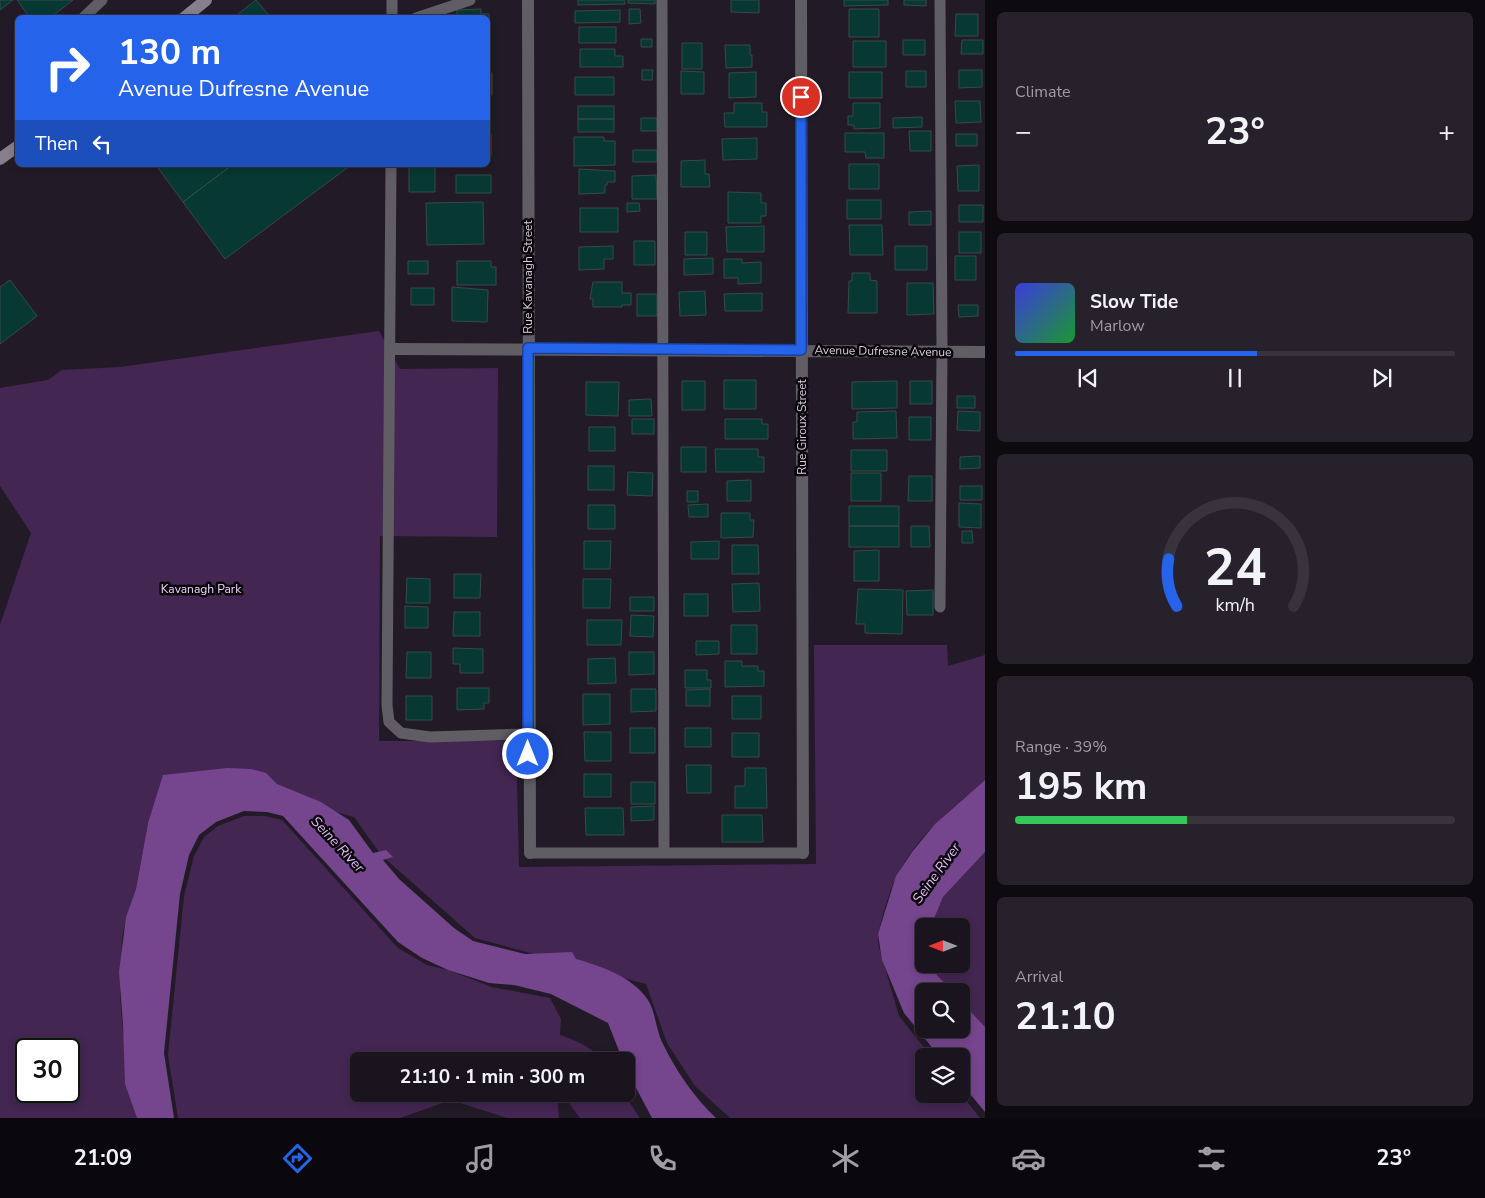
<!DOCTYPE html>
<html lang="en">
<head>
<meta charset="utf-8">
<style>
	:root { --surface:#1a141e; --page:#27212b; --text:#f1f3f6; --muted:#9f9ea4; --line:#38333c; --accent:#2563eb }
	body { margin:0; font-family:"Nunito Sans",sans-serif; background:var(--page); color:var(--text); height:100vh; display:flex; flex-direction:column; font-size:19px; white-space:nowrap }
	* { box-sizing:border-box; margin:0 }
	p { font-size:16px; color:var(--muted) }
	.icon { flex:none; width:28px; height:28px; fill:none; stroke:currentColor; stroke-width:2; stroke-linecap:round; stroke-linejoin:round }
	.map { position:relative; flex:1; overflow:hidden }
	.side { display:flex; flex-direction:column; gap:12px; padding:12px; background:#0e0b10; width:500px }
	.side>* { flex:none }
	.hud { position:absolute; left:15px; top:15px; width:475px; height:152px; border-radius:8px; box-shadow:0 2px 8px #0003,0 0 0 1px var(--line); background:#2563eb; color:#fff; overflow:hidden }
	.needle { width:32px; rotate:270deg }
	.buttons { position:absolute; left:915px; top:918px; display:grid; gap:10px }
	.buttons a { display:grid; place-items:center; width:55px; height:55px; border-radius:8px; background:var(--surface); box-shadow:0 2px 8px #0003,0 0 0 1px var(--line); font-size:25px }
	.speed { position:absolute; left:15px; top:1038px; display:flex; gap:10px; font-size:25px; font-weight:700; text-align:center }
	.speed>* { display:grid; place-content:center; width:65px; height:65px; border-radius:50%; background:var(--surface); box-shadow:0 2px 8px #0003,0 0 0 1px var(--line); line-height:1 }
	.speed .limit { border:2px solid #111; border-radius:8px; background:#fff; color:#111 }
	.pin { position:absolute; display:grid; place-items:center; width:42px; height:42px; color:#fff; margin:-21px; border:2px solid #fff; border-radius:50%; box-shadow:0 1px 5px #0007 }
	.me { position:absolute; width:55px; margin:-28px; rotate:0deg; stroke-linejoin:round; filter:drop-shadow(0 0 4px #0008) }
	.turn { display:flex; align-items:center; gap:18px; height:105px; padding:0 20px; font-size:22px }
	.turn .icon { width:65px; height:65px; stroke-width:2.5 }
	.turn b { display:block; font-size:35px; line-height:42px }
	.then { display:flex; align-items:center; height:48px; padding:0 20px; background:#0003; gap:10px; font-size:19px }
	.big { font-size:38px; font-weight:700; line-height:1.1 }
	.side .tile { flex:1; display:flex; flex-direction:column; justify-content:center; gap:8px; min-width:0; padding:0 18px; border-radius:8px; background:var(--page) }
	.side .dial { align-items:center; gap:0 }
	.dial svg { height:130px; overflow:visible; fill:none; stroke:var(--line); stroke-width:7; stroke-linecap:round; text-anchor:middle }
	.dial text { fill:var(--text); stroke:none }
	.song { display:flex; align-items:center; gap:15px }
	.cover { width:60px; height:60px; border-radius:8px; background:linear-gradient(135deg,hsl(240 70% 55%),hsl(130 70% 35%)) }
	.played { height:5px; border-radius:2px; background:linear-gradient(90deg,var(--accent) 55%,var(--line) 55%) }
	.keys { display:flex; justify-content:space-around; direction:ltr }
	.heat { display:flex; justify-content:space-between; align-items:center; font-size:28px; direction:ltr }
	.charge { height:8px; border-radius:4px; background:linear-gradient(90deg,#34c759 39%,var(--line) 0) }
	.trip { position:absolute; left:350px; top:1052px; width:285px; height:50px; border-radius:8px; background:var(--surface); box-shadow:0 2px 8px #0003,0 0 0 1px var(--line); font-weight:700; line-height:50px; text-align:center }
	.tab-bar { display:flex; height:80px; justify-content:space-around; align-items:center; background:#0a080c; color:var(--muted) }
	.tab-bar .icon { width:35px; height:35px }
	.tab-bar .on { color:var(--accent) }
	.tab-bar b { font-size:22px; color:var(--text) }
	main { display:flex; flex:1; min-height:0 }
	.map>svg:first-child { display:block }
</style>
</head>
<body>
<main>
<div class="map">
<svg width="985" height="1118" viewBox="0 0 985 1118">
	<rect width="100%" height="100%" fill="#231a28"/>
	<!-- green -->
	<path fill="#432652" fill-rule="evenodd" d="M379 331 400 369 498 368 497 537 380 536 379 741H516L519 867 816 864 814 645H947L948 666 985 655V780C951 810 917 835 897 876 888 893 883 915 878 934V944L899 1016 931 1056H924V1094H961L980 1118H730L695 1086 667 1043 646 984 475 938 381 855 354 817 190 772 155 802 148 823 136 889 127 915 122 937 120 995 123 1032 137 1118H0V625L31 533 0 486V388L48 380 62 370 120 367ZM26 1049H69V1091H26Z
		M244 816H265L282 820 398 948 427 965 448 970 492 987 550 998 561 1019 560 1035C575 1040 594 1048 603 1061H359V1094H557L559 1118H507L451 1100 400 1118H178L168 1055 184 896 194 856 204 837 218 826Z
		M985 852V1027L961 1001V991H952L937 975 932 964H961V926H931L943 897Z
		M562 1094H624L640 1118H580Z"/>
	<!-- water -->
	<path fill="#75458e" d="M227 768 251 769 266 773 277 784 321 802 349 820 373 853 386 850 393 857 383 860 399 879 454 928 473 941 525 954 572 952 576 959C601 966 633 977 648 1000 656 1013 656 1031 663 1044 676 1071 694 1097 716 1118H652L626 1069V1061H623L608 1023 551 994 514 985 489 983 448 970 422 958 398 942 283 816 267 812 244 811 216 822 199 835 189 855 180 894 164 1053 174 1118H137L125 1084 123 1024 119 972 126 917 136 889 148 823 163 775Z
		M985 780V852L943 897 931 926H924V964H932L937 975 952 991H924V1029H961V1001L985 1027V1112L961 1083V1056H939L904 1013 882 960 878 934 896 876 912 852 935 824Z"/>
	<!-- building -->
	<path fill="#073833" stroke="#344b48" d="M0 0H13L0 10Z
		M17 0H73L50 18H30Z
		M256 0 271 18H233Z
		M578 0H624L625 4 578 5Z
		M628 0H655V4L628 3Z
		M731 0H759V13L731 12Z
		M844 0H888V5L844 6Z
		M904 0H926V6L904 5Z
		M481 9V14H489L490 38H488V18H457V10Z
		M629 9H640L641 23 629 24Z
		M849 9H879V37H849Z
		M620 10V22L575 23V11Z
		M956 14H978V36H955Z
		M579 27H616V43H579Z
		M641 39H652V47H641Z
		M903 40H925V55H903Z
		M962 40H983V54H961Z
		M853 41H886V67H853Z
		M682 43H702V69H682Z
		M725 45H750V55H752V67L726 68Z
		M580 49H615V56H623V67H580Z
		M642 70H653L652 80H642Z
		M959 70H982V87L959 88Z
		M681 71 704 72V94H681Z
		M906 71H926V87H906Z
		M756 72V97L729 98V73Z
		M849 72H882V98H849Z
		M488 73H492V95H488Z
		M575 77H614V95H575Z
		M955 101H980L981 122 956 123Z
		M734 103H762V112H767V127H725L724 113H734Z
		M853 103H880V128L854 129V125H848V116H853Z
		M578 106H614V119H578Z
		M922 117V127L893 128V118Z
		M641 118H657V131H641Z
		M578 119H614V132H578Z
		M909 131H931V151H910Z
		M845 133H884V158H866L865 152H845Z
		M488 134H491V156H488Z
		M956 134H977V146H956Z
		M574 137H604V141H615V165L574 166Z
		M757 138V159L723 160 722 139Z
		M633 150H657V162H633Z
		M705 160V174H709L710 187H681V161Z
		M849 164H879V189H849Z
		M156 165H232L183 202Z
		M232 165H345L347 168 225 259 183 202Z
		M409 165H435V192H409Z
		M979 165V191H958L957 166Z
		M579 169 615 171V182H607V185H605V193L579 194Z
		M456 175H491V193H456Z
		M656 175 657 199H632V176Z
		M728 192 761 193V203H766V216H761V223H728Z
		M847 200H881V219H847Z
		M483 202 484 244 427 245 426 203Z
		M627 203H639L640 211 627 212Z
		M959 205H983V222H959Z
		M580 208H618V232H580Z
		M931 211V225H909V212Z
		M849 225H882L883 255H850Z
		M764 226V252H727L726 227Z
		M685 232H707V255H685Z
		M959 232H981V253H959Z
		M634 241H655V265H634Z
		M613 246V259H604V269L579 270V247Z
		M895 246H927V270H895Z
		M955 256H976V280H955Z
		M713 258V274L684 275V259Z
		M724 259H742V263L761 262V283L738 284V278H724Z
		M408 261H428V274H408Z
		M457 261H491V267H496V285H457Z
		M852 273H870V280L877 281V313H848L849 281H852Z
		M10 280 37 316 0 344V287Z
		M593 282H622V293H631V305H622V307H593V299H590Z
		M907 283H933L934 314 907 315Z
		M452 287 488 290 487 322 452 321Z
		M411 288H434V305H411Z
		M705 291 706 315 680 316 679 292Z
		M762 293V311H725L724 294Z
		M637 294H657V316H637Z
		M958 305H978V316L959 317Z
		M724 380H756V409H724Z
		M682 381H705V410H682Z
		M897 381V408L852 409V382Z
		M910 381H932V404H910Z
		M586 382H619L618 416 586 415Z
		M957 396H975V408H957Z
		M651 399 652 416H629V400Z
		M896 411 897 438 853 439V422H857V412Z
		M958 411 980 412V431L957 430Z
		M909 417H931V440H909Z
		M632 419H654V434H632Z
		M725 419H762V424H768V439H725Z
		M589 427H615V451H589Z
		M681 447H706V472H681Z
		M715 449H758V457H764V472H716Z
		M851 450H887V471H851Z
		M980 456V468L960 469V457Z
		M588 466H614V490H588Z
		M628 472 653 473 652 496 627 495Z
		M851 473H881V501H851Z
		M909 476H932V501H908Z
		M751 480V501H727V481Z
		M960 486H982V500H960Z
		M687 491H698V502H687Z
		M959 503 981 504V528L959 527Z
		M708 504V517H689L688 505Z
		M588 505H615V529H588Z
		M849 506H899V526H849Z
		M721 513H750V520H754L753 537 721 538Z
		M849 526H899V547H849Z
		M911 526H929L930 547H911Z
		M962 531H972L973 543H962Z
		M584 541H611L610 569H584Z
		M719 541V559H691V542Z
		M732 545H758L759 574H732Z
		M879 550V581H854V551Z
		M454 574H481L480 598H454Z
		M407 578 430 579V603H406Z
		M583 579H611L610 608H583Z
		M759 583 760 611 733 612 732 584Z
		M858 589 903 590 902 634 865 633V624H856Z
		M933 590V615H907L906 591Z
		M684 594H708V616H684Z
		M630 597H654V611H630Z
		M405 606 428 607V628H405Z
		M454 612H480V636H453Z
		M631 615 654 616 653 637 630 636Z
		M587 620H622L621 645H587Z
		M731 625H757V654H731Z
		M696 641H719V654L696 655Z
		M453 648 483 649V673H460V664H453Z
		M407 652H431V678H406Z
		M629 652H654V674L629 675Z
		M615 658 616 683 588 684V659Z
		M725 661H742V666H758V671H764V686L725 687Z
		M685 670H707V680H711V688H685Z
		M457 688H489V703H484V709L457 710Z
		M631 689H656V711L631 712Z
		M710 689V706H686V690Z
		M583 694H610V724L583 725Z
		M406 696H432V720H406Z
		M732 696H761V719H732Z
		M630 728H655V753H630Z
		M685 728H711V747H685Z
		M584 732H611V761H585Z
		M732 733H759V757H732Z
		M686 765H711V793H687Z
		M745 768H766L767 808H735V786H745Z
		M584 774H611V797H584Z
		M631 782H655V804H631Z
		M654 806V820L631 821V807Z
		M585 808H623L624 835H586Z
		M722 815H762L763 842H722Z"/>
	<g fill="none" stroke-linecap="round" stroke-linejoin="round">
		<!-- service -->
		<path stroke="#615d64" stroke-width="11" d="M662 0 664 853
			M940 0 942 352 940 607
			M83 18 102 0
			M392 18V0
			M416 18 470 0
			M391 165 387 705 389 722 401 733 430 737 528 734
			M530 853H803"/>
		<!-- minor -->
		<path stroke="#615d64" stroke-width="12" d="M528 0 530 853
			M801 0 803 853
			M391 349 985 352"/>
		<!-- secondary -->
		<path stroke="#87808c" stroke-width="12" d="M184 18 206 0
			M0 159 18 146"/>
	</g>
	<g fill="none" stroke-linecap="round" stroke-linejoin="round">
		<!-- route casing -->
		<g stroke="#184099" stroke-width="12">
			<path id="route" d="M528 754V348L801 350V97"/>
		</g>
		<!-- route -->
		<use href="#route" stroke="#2563eb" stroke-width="9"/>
	</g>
	<g text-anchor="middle" stroke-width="5" stroke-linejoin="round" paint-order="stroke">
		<!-- street labels -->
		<g font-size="12" fill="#d5cfd8" stroke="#0a070c">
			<text transform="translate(528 277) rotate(-90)" y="4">Rue Kavanagh Street</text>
			<text transform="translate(883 351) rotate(1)" y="4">Avenue Dufresne Avenue</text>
			<text transform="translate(802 427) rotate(-90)" y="4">Rue Giroux Street</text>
		</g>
		<!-- park labels -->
		<g font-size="12" fill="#ead0fa" stroke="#0a070c">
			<text x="201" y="593">Kavanagh Park</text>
		</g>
		<!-- water labels -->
		<g font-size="14" font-style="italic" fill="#e2bbf8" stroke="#0a070c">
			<text transform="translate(338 844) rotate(47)" y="5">Seine River</text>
			<text transform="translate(936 873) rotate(-54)" y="5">Seine River</text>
		</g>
	</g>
</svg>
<div class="buttons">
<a><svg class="needle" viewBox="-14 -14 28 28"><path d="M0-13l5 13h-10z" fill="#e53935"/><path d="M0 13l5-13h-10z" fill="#9f9ea4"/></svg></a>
<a><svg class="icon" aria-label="search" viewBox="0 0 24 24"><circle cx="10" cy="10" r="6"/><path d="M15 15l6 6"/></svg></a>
<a><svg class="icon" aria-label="layers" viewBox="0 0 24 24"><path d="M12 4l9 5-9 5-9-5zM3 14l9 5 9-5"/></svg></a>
</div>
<div class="speed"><div class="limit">30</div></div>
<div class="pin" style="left:801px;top:97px;background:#d93025"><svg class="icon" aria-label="arrive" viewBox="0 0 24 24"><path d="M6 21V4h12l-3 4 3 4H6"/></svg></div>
<svg class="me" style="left:528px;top:754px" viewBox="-20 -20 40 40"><circle r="17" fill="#2563eb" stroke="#fff" stroke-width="3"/><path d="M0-11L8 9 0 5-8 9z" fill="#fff"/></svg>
<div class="trip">21:10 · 1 min · 300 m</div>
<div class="hud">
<div class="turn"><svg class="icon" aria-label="right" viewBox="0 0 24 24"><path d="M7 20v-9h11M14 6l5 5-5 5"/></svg><div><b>130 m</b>Avenue Dufresne Avenue</div></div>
<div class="then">Then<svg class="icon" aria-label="left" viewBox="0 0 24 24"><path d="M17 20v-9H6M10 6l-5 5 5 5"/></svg></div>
</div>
</div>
<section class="side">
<div class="tile"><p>Climate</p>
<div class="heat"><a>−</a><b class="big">23°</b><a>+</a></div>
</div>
<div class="tile">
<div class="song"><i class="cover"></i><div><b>Slow Tide</b><p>Marlow</p></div></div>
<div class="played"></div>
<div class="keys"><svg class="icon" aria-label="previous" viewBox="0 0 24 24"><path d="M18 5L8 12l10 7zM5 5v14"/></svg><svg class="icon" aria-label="pause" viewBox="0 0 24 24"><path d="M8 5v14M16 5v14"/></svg><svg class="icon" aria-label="next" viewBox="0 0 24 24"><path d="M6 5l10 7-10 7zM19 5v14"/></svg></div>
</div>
<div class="tile dial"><svg viewBox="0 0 100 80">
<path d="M14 69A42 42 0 1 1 86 69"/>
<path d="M14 69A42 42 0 0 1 9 40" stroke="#2563eb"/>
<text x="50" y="56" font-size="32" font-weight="700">24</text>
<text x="50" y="72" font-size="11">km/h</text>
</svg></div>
<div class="tile"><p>Range · 39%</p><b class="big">195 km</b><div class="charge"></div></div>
<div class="tile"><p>Arrival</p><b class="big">21:10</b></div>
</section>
</main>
<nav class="tab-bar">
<b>21:09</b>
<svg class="icon on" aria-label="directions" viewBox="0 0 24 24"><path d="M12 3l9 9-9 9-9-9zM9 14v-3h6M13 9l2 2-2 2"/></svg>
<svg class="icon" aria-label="music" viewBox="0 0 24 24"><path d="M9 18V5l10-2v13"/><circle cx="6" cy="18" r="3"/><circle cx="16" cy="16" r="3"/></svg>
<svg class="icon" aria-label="phone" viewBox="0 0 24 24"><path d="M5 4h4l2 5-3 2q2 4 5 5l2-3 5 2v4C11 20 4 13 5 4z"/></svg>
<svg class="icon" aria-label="climate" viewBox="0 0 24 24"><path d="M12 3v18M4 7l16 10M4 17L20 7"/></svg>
<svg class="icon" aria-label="car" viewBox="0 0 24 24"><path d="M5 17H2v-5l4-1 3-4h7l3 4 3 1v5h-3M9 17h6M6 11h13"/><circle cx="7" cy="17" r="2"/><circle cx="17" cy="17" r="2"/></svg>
<svg class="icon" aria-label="filters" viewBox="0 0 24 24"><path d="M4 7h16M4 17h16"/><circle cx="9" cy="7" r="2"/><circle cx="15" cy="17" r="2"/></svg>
<b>23°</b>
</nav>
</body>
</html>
